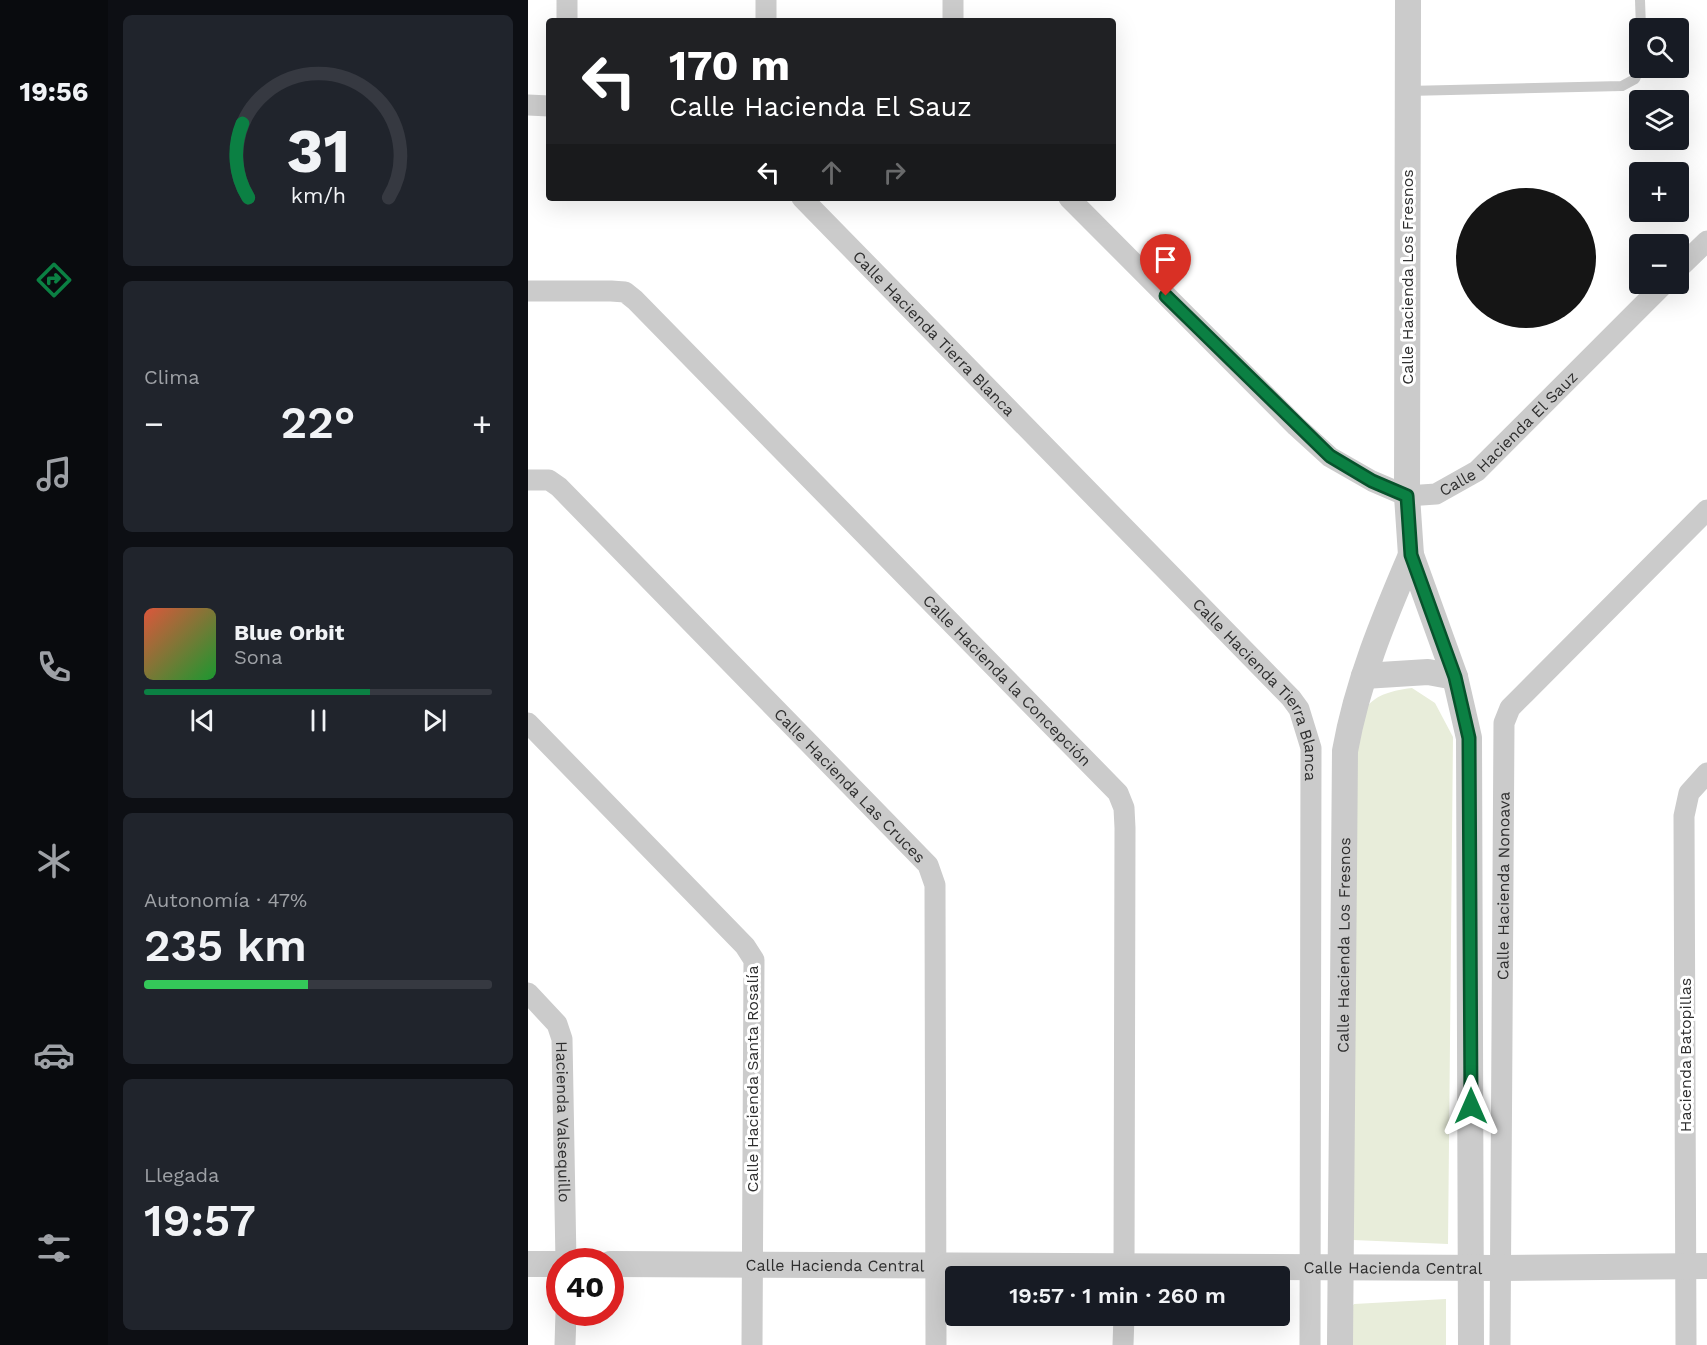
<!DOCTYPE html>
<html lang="es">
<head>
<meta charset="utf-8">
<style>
	:root { --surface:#171b24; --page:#20242c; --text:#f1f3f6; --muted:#9ea1a6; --line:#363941; --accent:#0b8043 }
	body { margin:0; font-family:"Work Sans",sans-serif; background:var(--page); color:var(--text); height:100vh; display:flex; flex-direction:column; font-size:22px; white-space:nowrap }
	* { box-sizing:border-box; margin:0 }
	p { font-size:20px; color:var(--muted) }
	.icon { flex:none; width:33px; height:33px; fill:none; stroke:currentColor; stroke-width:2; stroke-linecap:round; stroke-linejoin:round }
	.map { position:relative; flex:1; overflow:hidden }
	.drawer { display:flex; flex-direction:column; gap:15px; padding:15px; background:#0d0f14; width:420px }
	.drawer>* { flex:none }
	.guide { position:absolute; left:18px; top:18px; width:570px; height:183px; border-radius:6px; box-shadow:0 6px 24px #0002; background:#202124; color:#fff; overflow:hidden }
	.tools { position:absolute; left:1101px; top:18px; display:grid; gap:12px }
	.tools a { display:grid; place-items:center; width:60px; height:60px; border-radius:6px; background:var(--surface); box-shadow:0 6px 24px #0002; font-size:30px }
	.speed { position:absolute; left:18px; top:1248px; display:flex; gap:12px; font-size:30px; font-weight:700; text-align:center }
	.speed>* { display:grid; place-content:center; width:78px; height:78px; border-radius:50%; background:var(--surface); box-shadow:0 6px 24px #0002; line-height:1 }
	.speed .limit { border:9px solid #d22; background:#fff; color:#111 }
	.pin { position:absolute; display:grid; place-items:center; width:51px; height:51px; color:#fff; margin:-62px -26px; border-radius:50% 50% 50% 0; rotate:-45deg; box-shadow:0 0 6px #0007 }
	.pin .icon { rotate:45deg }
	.me { position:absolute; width:66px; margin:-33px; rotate:0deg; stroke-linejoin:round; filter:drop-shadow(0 0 4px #0008) }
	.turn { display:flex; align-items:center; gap:21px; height:126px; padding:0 24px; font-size:27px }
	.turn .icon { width:78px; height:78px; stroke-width:2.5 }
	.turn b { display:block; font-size:42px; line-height:51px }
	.lanes { display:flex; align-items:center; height:57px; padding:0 24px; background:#0003; justify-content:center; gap:30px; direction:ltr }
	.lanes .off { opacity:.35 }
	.big { font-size:45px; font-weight:600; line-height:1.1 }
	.drawer .widget { flex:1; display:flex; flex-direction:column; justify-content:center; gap:9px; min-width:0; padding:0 21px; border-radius:9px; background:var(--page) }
	.drawer .dial { align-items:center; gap:0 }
	.dial svg { height:156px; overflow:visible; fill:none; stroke:var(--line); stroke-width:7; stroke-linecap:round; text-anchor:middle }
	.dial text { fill:var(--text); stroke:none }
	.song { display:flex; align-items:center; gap:18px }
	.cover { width:72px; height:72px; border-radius:9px; background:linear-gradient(135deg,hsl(10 70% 55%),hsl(130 70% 35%)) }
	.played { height:6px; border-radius:3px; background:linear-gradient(90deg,var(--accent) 65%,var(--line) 65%) }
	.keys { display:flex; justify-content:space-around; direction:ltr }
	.heat { display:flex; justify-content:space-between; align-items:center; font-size:33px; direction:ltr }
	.charge { height:9px; border-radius:4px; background:linear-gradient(90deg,#34c759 47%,var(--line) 0) }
	.trip { position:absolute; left:417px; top:1266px; width:345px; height:60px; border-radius:6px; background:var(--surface); box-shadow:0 6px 24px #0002; font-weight:600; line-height:60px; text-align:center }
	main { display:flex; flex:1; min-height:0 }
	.dock { display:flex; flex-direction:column; width:108px; justify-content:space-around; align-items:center; background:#090b0e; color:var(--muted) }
	.dock .icon { width:42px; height:42px }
	.dock .active { color:var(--accent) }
	.dock b { font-size:27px; color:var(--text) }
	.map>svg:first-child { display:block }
</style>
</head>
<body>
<main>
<nav class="dock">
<b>19:56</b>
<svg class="icon active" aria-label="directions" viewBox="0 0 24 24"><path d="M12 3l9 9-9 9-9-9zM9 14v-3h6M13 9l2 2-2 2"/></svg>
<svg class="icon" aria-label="music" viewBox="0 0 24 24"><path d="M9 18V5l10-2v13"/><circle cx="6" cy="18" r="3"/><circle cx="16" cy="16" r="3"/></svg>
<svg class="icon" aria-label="phone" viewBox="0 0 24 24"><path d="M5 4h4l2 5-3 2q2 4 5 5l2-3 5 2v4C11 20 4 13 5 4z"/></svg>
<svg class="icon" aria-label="climate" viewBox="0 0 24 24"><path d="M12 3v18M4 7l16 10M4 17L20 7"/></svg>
<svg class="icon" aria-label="car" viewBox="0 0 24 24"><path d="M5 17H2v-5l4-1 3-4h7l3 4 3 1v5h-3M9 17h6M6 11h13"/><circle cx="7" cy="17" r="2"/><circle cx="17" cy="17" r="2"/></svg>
<svg class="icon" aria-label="filters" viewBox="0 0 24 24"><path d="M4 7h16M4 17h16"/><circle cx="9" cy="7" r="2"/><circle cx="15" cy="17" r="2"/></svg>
</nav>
<section class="drawer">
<div class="widget dial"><svg viewBox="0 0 100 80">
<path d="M14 69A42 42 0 1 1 86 69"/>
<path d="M14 69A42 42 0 0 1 11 31" stroke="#0b8043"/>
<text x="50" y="56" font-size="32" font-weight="700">31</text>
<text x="50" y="72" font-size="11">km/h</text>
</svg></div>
<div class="widget"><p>Clima</p>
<div class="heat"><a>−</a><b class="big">22°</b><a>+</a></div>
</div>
<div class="widget">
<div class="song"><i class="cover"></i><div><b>Blue Orbit</b><p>Sona</p></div></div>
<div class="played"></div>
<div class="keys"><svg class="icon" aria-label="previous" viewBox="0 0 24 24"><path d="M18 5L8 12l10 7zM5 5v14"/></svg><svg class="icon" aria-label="pause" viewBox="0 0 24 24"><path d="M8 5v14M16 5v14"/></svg><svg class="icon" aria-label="next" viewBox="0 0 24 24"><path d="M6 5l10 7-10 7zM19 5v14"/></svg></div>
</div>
<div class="widget"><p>Autonomía · 47%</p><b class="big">235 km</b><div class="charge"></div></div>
<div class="widget"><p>Llegada</p><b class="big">19:57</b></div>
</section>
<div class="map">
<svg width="1179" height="1345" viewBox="0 0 1179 1345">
	<rect width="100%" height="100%" fill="#fff"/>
	<!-- green -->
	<path fill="#e8edda" d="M884 688 907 703 925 737 920 1244 825 1240 824 753C834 711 834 694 884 688Z
		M918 1299V1345H819L820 1313 826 1304Z"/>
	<!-- building -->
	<path fill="#151515" d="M928 258a70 70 0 1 1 140 0a70 70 0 1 1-140 0Z"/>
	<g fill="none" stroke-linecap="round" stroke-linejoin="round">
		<!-- service -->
		<path stroke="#cbcbcb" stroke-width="10" d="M1112 0 1113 28
			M879 91 1094 86 1107 79 1112 68"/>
		<!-- minor -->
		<g stroke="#cbcbcb" stroke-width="21">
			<path d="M39 0V21"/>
			<path d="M238 21V0"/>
			<path d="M425 21V0"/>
			<path d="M0 105 21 106"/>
			<path id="s1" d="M274 198 763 698 771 709 783 748 782 1345"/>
			<path id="s2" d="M541 198 768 426 802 457 844 481 879 496 908 494 949 471 1136 284"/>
			<path d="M1150 269 1179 241"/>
			<path id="s3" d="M0 291H83L97 292 107 300 590 793 596 808 597 828 596 1276"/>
			<path id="s4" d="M0 480H21L31 487 400 865 407 885 408 1345"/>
			<path d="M0 723 217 946 226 960 224 1345"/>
			<path id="s5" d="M0 993 29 1024 34 1039 38 1262"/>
			<path d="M37 1345 38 1312"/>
			<path d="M595 1345 596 1316"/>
			<path id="s6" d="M972 1345 976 723 982 708 997 693 1179 510"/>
			<path d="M1158 1345 1156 816 1161 793 1179 773"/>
		</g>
		<!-- tertiary -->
		<g stroke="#cbcbcb" stroke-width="26">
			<path d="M880 0 879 496 883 555 927 677 941 738 943 1345"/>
			<path d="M836 676 900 672 927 677"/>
			<path d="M0 1264H32"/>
			<path id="s7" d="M82 1264 973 1268 1179 1266"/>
			<path id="s8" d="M812 1345 817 751C829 683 856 618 883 555"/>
		</g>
	</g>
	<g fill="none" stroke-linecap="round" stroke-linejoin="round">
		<!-- route casing -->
		<g stroke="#07532c" stroke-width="15">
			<path id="route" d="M638 296 802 456 844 481 879 496 883 555 927 677 941 738 943 1106"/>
		</g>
		<!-- route -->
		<use href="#route" stroke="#0b8043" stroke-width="10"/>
	</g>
	<g text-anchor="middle" stroke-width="6" stroke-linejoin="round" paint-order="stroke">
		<!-- street labels -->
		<g font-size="16" fill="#2e2e2e" stroke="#fff">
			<text transform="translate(879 277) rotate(-90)" y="6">Calle Hacienda Los Fresnos</text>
			<text dy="6" stroke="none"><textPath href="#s1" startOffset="189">Calle Hacienda Tierra Blanca</textPath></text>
			<text dy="6" stroke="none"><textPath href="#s2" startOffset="578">Calle Hacienda El Sauz</textPath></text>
			<text dy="6" stroke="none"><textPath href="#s3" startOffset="642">Calle Hacienda la Concepción</textPath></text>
			<text dy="6" stroke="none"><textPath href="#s1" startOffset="675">Calle Hacienda Tierra Blanca</textPath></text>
			<text dy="6" stroke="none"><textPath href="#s4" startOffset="450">Calle Hacienda Las Cruces</textPath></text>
			<text dy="6" stroke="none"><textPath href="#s6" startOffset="459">Calle Hacienda Nonoava</textPath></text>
			<text dy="6" stroke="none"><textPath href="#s8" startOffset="400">Calle Hacienda Los Fresnos</textPath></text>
			<text transform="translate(1157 1055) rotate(-90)" y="6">Hacienda Batopillas</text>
			<text transform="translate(224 1079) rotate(-90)" y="6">Calle Hacienda Santa Rosalía</text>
			<text dy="6" stroke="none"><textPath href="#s5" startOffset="141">Hacienda Valsequillo</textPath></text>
			<text dy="6" stroke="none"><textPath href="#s7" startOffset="225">Calle Hacienda Central</textPath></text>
			<text dy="6" stroke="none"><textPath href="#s7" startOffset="783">Calle Hacienda Central</textPath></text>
		</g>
	</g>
</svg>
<div class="tools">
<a><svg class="icon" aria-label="search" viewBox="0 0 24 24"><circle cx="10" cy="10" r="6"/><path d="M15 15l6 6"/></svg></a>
<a><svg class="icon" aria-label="layers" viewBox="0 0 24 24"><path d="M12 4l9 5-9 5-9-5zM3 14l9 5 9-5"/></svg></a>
<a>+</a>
<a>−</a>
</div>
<div class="speed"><div class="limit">40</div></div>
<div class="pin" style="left:638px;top:296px;background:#d93025"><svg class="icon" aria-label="arrive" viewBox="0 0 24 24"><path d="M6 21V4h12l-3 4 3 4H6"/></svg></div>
<svg class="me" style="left:943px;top:1106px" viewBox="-20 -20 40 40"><path d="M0-17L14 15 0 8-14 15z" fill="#0b8043" stroke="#fff" stroke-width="4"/></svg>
<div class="trip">19:57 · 1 min · 260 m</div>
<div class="guide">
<div class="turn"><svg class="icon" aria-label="left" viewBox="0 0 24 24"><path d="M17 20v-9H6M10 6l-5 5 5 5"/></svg><div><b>170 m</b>Calle Hacienda El Sauz</div></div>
<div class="lanes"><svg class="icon" aria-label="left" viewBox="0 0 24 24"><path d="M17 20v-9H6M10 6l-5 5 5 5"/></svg><svg class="icon off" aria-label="ahead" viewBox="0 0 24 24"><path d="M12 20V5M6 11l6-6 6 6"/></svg><svg class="icon off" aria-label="right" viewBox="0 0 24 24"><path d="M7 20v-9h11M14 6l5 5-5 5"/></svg></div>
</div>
</div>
</main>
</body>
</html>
